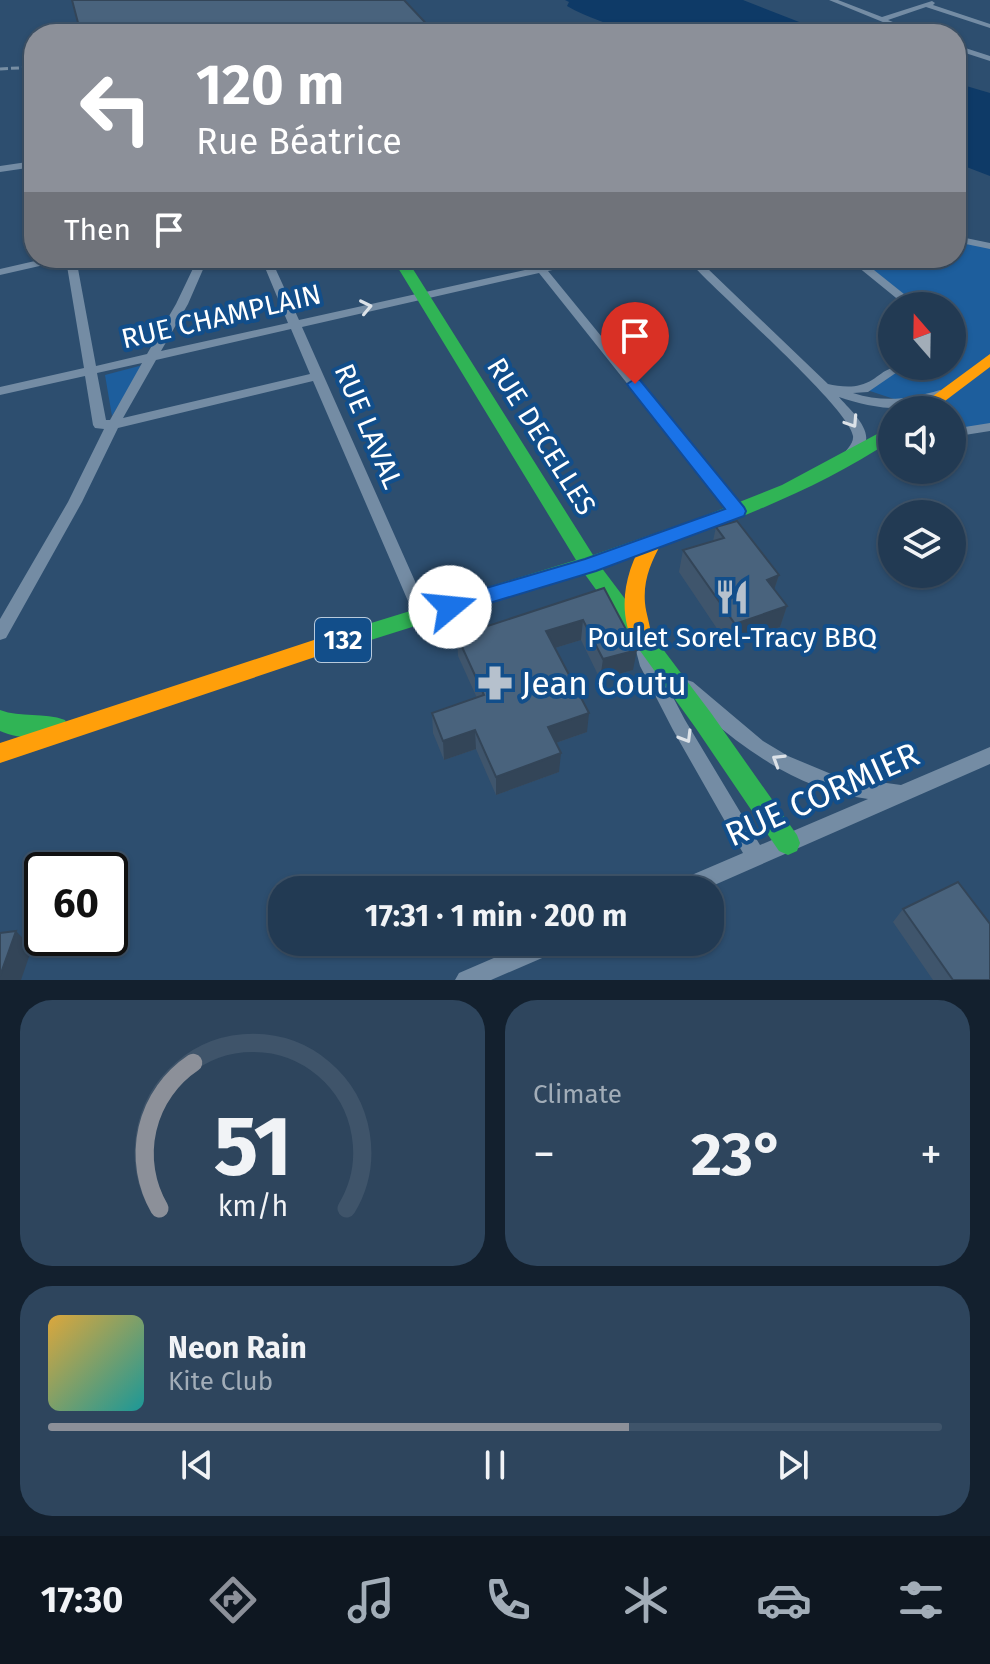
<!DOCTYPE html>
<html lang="en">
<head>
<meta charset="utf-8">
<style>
	:root { --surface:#223a53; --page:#2e455d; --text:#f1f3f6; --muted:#a2adb8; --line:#3f546a; --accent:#8c9099 }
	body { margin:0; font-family:"Fira Sans",sans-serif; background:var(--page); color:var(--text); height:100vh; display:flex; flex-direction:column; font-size:30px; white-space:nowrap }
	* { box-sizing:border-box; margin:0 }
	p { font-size:26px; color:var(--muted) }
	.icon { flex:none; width:44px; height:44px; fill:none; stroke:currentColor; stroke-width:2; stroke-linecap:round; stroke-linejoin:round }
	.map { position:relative; height:980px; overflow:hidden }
	.panel { display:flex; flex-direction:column; gap:20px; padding:20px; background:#13202e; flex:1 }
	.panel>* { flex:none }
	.guide { position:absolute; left:24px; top:24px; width:942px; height:244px; border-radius:32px; box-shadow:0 2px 6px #0004,0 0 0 2px var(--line); background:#8c9099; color:#fff; overflow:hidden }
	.needle { width:52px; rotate:340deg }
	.controls { position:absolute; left:878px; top:292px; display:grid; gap:16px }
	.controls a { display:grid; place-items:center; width:88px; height:88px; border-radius:50%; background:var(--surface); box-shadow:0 2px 6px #0004,0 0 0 2px var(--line); font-size:40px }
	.speed { position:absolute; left:24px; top:852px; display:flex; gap:16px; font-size:40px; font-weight:700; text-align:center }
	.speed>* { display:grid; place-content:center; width:104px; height:104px; border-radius:50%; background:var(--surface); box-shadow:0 2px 6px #0004,0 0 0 2px var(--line); line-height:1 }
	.speed .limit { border:4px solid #111; border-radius:12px; background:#fff; color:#111 }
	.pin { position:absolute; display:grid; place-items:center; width:68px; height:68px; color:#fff; margin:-82px -34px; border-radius:50% 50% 50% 0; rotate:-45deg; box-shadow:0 0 8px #0007 }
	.pin .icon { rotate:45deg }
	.me { position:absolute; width:88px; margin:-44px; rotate:73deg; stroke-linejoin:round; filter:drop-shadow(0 0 6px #0008) }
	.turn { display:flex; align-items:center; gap:28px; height:168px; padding:0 40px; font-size:36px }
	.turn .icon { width:104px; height:104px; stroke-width:2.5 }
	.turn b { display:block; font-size:56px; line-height:68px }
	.then { display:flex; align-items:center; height:76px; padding:0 40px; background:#0003; gap:16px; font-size:30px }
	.big { font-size:60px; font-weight:700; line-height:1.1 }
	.panel .widget { flex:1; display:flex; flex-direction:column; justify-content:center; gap:12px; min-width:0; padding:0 28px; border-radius:32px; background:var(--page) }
	.panel .dial { align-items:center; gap:0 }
	.dial svg { height:208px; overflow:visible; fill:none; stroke:var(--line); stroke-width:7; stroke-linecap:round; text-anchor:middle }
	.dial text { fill:var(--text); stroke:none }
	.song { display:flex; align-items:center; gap:24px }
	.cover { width:96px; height:96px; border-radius:12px; background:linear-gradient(135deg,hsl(40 70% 55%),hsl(180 70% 35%)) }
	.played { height:8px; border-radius:4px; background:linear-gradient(90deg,var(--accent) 65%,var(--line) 65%) }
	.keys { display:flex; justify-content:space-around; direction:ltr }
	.heat { display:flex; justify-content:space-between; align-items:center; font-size:44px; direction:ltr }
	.panel .tiles { flex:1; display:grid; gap:20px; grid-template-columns:1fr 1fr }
	.widget:last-child { grid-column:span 2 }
	.trip { position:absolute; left:268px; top:876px; width:456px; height:80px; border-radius:32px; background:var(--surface); box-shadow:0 2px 6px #0004,0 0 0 2px var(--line); font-weight:700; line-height:80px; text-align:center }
	.dock { display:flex; height:128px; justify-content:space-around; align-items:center; background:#0e1721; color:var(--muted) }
	.dock .icon { width:56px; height:56px }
	.dock .selected { color:var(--accent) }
	.dock b { font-size:36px; color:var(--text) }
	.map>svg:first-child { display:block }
</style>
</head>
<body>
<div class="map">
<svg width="990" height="980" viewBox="0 0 990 980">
	<rect width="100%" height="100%" fill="#2d4e6f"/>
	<!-- green -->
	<path fill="#1d5e9d" d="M956 239 990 246V427L952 433V410H922L943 394 897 400 864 389 900 366H952V306H913L853 258H956Z
		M143 365 112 416 105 375Z"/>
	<!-- water -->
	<path fill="#0e3a67" d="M565 0H743L830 34H633C612 24 587 18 567 6L569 2Z
		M956 83 990 93V176L956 163Z"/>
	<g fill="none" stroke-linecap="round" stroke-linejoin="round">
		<!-- street -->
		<path fill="#748ca4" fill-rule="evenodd" d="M829 0H838L882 17 932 1 935 3 933 5 990 24V28L926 7 888 20 922 34H912Z
			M956 45 990 56V61L956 50Z
			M34 161V167L0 172V166Z
			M956 236 990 243V249L956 242Z
			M48 258H76L96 366 147 354 176 304 198 258H208L188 304 161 351 288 323 261 258 271 259 299 320 534 268 527 258H538L544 266 579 258H598L597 260 548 271 744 511 737 516 732 515 539 273 302 327 430 615 428 619 422 621 416 619 414 615 313 381 118 428 82 502 6 638 0 640V619L68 502 104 429 95 428 93 425 85 376 0 395V387L84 368 66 260 0 275V269ZM291 329 310 374 123 418 156 360ZM142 363 110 420H106L97 373Z
			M686 258H697L702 262 720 258H738L707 268 828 384C837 386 850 388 860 385 880 380 881 366 906 366L868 392 853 393C884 403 910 399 940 390L946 394C918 417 871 408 839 397 848 408 872 428 865 444 863 449 857 455 853 460H843L841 457C845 451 854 444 853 436 849 407 713 290 686 258Z
			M847 258H859L919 306H906Z
			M990 423V431L952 437V429Z
			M643 640 649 642 656 665 685 720 760 845 868 799C806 791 755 758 709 718 699 709 685 699 679 687L681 682 687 680 693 682 763 741 788 756 836 776 901 785 990 747V764L703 890H670L673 883 743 853 673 730 640 666 635 647 637 642Z
			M531 942H566L563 949 491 980H455L459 973Z"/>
		<!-- fast -->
		<path fill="#30b455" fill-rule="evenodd" d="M392 258H406L593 555 699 518 782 485 892 426V440C803 499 701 533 601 567L711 713 797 835 800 843 797 851 788 855 779 851 695 727 584 573 323 655 316 652 313 646 316 640 576 560Z
			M0 710C21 718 44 712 65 720L68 727 65 734C48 740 17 739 0 731Z"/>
		<!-- slow -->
		<path fill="#ff9f0a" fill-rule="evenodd" d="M990 354V367L933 410H914Z
			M653 535 660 537 662 542C651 562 643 580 645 603 646 617 655 635 649 647L642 650 635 647C616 610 625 570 646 537Z
			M323 637 330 640 333 646 330 652 0 763V743Z"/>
		<!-- rail -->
		<path stroke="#778ea3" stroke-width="3" stroke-dasharray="8 3" stroke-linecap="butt" d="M0 69 34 67"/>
	</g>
	<!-- wall -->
	<path fill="#3f556c" d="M716 527 779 575 774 590 787 606 780 627 728 645 679 572 683 550 713 541Z
		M604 588 633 670 600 679 581 640 555 648 587 732 556 743 559 772 496 795 476 749 444 760 433 733 432 713 477 698 458 656 457 636Z
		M903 909 990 980H933L893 922Z"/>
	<!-- shaded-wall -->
	<path fill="#334558" d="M779 575 772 596 767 580Z
		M787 606 780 627 728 645 735 624Z
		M583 620 581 640 545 651 546 631Z
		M637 650 633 670 600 679 603 659Z
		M589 713 587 732 547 746 548 727Z
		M475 730 476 749 444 760 443 741Z
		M561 753 559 772 496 795V777Z
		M16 931 32 948 21 980H0V976Z"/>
	<!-- building -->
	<path fill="#49637d" stroke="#334558" stroke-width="2" d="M72 0H404L436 34H81Z
		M737 521 779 575 767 580 787 606 735 624 683 550 724 538 716 527Z
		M604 588 637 650 603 659 583 620 546 631 589 713 548 727 561 753 496 777 475 730 443 741 432 713 484 695 457 636Z
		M958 882 990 924V980H953L903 909Z
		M16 931 0 976V933Z"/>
	<!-- one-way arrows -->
	<defs><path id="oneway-chevron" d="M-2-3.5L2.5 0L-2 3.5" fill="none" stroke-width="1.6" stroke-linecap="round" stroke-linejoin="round" transform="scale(2)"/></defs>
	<g stroke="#dce2e8">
		<use href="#oneway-chevron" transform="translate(366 307) rotate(-12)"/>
		<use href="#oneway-chevron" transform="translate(852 422) rotate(57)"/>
		<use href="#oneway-chevron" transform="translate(686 737) rotate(59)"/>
		<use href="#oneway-chevron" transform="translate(778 760) rotate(-148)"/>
	</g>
	<!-- route -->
	<path fill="#1a73e8" stroke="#114b97" stroke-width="2" d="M635 379 640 380 744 507 746 511 744 516 596 571 450 615 442 613 439 607 442 601 585 559 725 509 629 387 627 384Z"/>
	<!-- icons -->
	<defs>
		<g id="restaurant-bare" transform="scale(2.76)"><path d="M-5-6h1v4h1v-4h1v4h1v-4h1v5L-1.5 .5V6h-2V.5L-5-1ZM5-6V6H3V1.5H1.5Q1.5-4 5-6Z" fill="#b6c1cd" stroke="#124e8a" stroke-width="2.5" paint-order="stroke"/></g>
		<g id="pharmacy-bare" transform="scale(2.76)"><path d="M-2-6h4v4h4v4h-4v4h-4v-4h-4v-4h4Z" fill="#b6c1cd" stroke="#124e8a" stroke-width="2.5" paint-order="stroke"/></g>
	</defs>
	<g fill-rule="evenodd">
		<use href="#restaurant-bare" x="732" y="597"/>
		<use href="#pharmacy-bare" x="495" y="683"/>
	</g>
	<g text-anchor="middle" stroke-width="8" stroke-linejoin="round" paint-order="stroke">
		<!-- shield labels -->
		<rect fill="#124e8a" stroke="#b8cadc" stroke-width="2" x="315" y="618" width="56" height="44" rx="6"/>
		<g font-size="26" font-weight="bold" fill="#fff">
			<text x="343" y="649">132</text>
		</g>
		<!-- street labels -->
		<g font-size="28" fill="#fff" stroke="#124e8a">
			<text transform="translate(221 316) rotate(-13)" y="10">RUE CHAMPLAIN</text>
			<text transform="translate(369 426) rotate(67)" y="10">RUE LAVAL</text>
			<text transform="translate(542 436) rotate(58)" y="10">RUE DECELLES</text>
		</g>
		<!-- poi labels -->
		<g font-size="28" fill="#fff" stroke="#124e8a">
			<text x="732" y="647">Poulet Sorel-Tracy BBQ</text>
		</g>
		<!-- near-poi labels -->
		<g font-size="34" fill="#fff" stroke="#124e8a" text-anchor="start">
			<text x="521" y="695">Jean Coutu</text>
		</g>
		<!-- near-street labels -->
		<g font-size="34" fill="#fff" stroke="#124e8a">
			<text transform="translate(822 794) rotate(-24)" y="12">RUE CORMIER</text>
		</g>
	</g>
</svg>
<div class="controls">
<a><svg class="needle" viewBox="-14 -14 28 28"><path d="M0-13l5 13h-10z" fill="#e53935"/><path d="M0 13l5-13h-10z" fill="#a2adb8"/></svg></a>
<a><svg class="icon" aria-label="sound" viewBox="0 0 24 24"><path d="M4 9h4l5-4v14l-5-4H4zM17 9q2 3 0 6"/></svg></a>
<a><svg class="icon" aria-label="layers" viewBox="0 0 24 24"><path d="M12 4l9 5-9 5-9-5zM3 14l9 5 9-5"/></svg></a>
</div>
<div class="speed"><div class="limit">60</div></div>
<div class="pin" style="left:635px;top:384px;background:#d93025"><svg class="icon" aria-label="arrive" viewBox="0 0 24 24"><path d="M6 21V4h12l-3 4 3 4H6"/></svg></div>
<svg class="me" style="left:450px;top:607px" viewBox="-20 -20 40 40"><circle r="19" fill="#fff"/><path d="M0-13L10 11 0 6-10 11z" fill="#1a73e8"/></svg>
<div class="trip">17:31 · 1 min · 200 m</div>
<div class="guide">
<div class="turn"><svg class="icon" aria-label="left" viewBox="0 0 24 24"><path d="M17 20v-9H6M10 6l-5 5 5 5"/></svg><div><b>120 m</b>Rue Béatrice</div></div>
<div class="then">Then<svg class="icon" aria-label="arrive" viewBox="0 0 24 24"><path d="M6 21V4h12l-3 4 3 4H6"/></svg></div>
</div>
</div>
<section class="panel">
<div class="tiles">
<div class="widget dial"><svg viewBox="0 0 100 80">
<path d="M14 69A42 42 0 1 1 86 69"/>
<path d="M14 69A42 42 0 0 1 27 13" stroke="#8c9099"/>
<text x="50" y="56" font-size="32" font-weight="700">51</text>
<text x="50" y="72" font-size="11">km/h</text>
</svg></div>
<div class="widget"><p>Climate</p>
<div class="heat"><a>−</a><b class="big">23°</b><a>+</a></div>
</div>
<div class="widget">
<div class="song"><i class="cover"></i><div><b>Neon Rain</b><p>Kite Club</p></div></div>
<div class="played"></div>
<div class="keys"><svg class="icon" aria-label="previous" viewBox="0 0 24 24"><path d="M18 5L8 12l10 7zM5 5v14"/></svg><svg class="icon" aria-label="pause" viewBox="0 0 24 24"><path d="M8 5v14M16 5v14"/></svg><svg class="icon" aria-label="next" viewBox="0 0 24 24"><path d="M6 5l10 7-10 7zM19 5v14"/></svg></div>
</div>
</div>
</section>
<nav class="dock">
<b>17:30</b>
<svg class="icon selected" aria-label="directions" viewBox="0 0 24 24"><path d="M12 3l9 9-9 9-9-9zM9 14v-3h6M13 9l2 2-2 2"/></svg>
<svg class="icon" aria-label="music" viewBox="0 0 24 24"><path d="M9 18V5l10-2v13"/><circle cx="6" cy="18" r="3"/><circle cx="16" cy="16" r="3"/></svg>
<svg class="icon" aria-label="phone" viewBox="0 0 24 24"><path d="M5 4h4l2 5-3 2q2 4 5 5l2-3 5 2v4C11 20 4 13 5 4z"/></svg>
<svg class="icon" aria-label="climate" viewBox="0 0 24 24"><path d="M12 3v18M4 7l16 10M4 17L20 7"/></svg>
<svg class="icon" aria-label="car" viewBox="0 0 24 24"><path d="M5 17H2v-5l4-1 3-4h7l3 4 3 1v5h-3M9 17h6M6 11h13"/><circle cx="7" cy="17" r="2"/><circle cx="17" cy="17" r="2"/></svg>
<svg class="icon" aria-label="filters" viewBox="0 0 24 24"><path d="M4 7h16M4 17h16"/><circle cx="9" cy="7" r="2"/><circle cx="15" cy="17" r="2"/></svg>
</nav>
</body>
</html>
